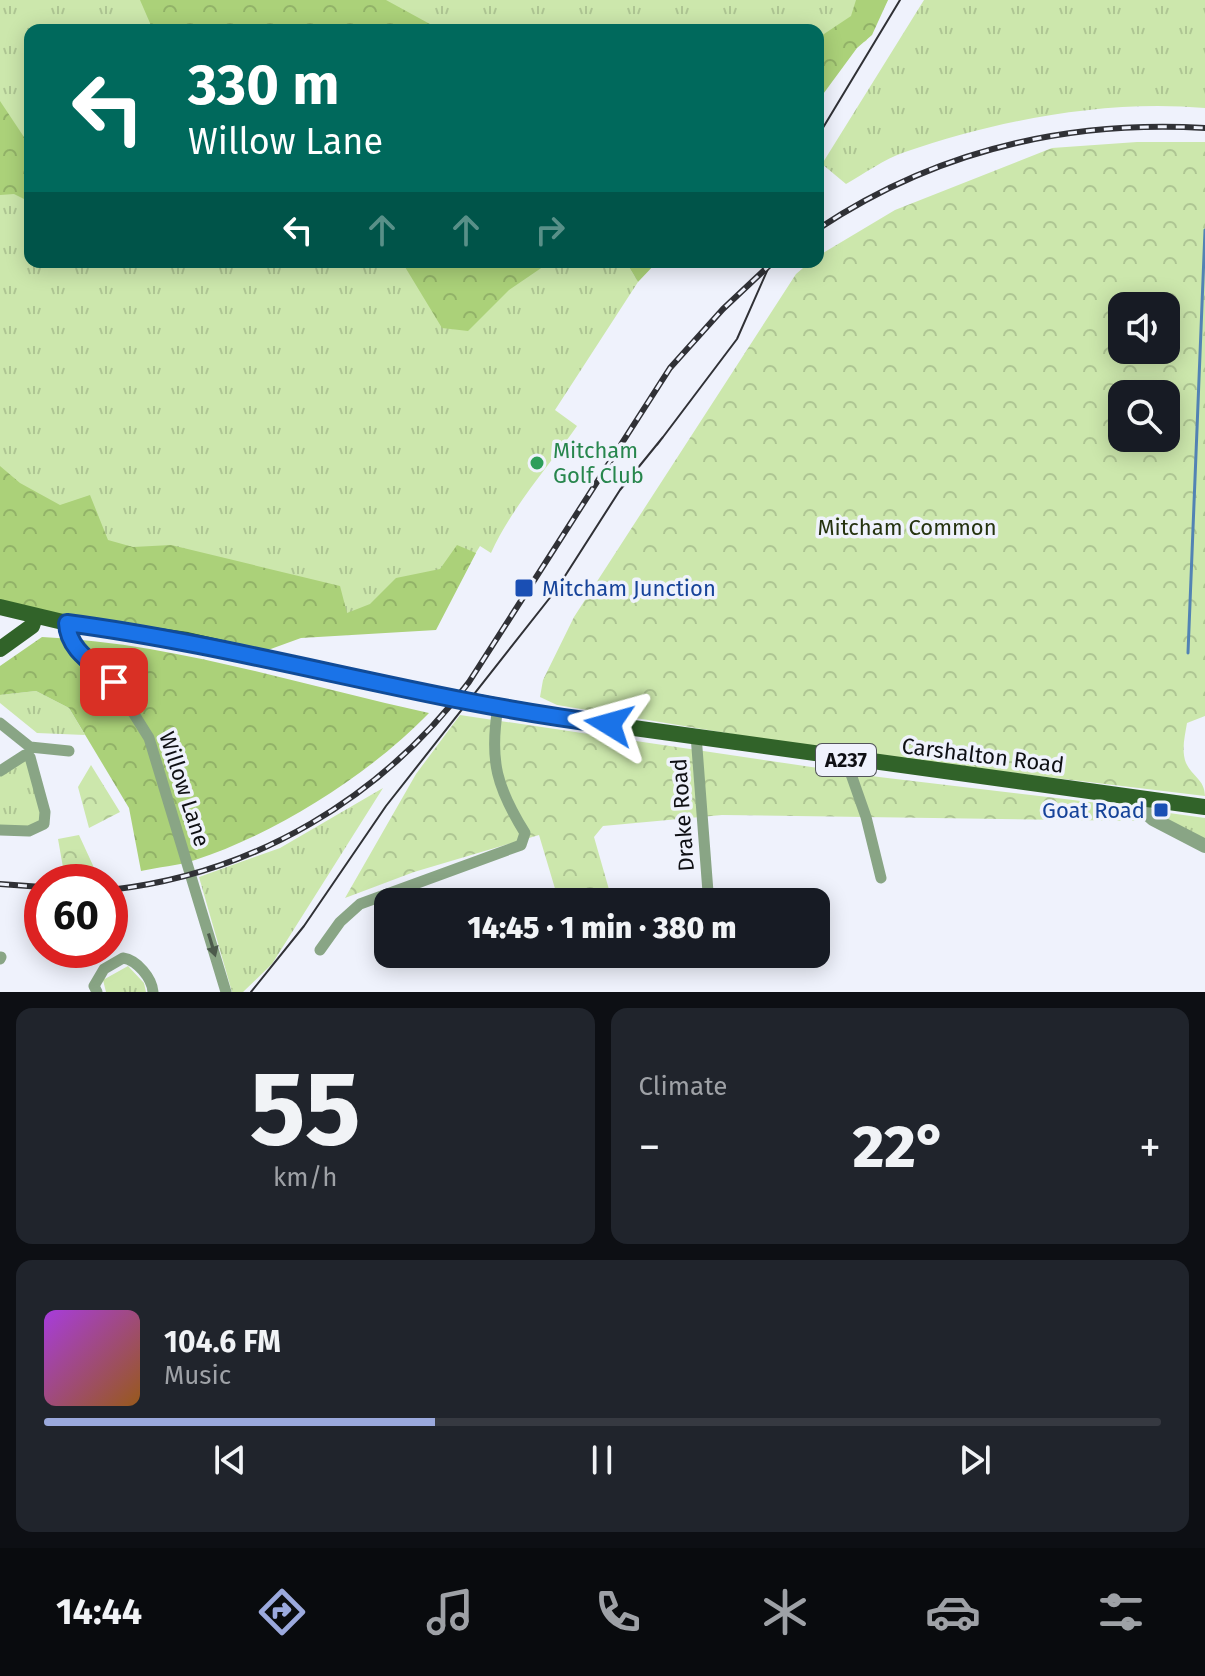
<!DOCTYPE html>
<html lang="en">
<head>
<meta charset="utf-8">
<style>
	:root { --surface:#171b24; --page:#20242c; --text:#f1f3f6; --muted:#9ea1a6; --line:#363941; --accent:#9ba9dd }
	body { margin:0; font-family:"Fira Sans",sans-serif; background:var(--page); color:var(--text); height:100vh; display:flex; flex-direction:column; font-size:30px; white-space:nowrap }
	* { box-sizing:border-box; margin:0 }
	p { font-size:26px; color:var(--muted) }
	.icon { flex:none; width:44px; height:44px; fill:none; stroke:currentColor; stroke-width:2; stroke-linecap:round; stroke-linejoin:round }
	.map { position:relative; height:992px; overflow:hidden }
	.drawer { display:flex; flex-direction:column; gap:16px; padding:16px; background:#0d0f14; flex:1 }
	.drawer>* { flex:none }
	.guide { position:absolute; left:24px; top:24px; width:800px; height:244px; border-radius:16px; box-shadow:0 4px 20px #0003; background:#00695c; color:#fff; overflow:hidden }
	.buttons { position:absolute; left:1108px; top:292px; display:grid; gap:16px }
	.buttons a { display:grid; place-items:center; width:72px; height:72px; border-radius:16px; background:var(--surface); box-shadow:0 4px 20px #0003; font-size:40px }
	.speed { position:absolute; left:24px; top:864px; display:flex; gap:16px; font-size:40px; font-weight:700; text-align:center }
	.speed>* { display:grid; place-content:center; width:104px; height:104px; border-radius:50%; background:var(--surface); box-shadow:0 4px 20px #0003; line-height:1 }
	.speed .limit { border:12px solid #d22; background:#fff; color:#111 }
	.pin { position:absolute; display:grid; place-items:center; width:68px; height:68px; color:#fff; margin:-34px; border-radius:16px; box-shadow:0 4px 12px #0006 }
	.me { position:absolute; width:88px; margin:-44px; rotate:278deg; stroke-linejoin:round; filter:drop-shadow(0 0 6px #0008) }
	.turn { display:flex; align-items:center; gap:28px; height:168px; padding:0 32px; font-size:36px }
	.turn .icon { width:104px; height:104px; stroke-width:2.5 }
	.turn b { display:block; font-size:56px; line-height:68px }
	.lanes { display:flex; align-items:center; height:76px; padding:0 32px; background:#0003; justify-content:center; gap:40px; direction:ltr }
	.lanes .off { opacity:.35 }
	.big { font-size:60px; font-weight:800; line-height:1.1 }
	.drawer .widget { flex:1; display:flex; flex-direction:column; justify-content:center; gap:12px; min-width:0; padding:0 28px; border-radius:16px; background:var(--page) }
	.drawer .dial { align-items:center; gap:0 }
	.dial b { font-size:104px; line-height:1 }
	.song { display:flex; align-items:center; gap:24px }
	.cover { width:96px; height:96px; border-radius:12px; background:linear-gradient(135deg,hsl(280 70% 55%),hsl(30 70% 35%)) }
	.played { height:8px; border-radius:4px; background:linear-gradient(90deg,var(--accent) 35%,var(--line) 35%) }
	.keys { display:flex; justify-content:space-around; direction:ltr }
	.heat { display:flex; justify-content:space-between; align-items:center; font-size:44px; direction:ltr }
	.drawer .tiles { flex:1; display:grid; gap:16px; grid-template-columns:1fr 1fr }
	.widget:last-child { grid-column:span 2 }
	.trip { position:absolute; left:374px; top:888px; width:456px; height:80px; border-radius:16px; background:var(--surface); box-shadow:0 4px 20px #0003; font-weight:800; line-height:80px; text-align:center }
	.dock { display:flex; height:128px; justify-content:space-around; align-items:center; background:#090b0e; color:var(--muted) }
	.dock .icon { width:56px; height:56px }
	.dock .selected { color:var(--accent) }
	.dock b { font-size:36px; color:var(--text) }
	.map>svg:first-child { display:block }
</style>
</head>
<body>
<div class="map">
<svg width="1205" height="992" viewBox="0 0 1205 992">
	<defs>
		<pattern id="grass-tufts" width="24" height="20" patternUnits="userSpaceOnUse" patternTransform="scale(2)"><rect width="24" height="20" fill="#cce7ac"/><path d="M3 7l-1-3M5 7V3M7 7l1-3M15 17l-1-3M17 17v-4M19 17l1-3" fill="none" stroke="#aec593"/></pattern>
		<pattern id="forest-crowns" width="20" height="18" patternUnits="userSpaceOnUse" patternTransform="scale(2)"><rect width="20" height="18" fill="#abd179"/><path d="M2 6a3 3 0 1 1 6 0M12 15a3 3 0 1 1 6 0" fill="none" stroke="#92b268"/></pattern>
		<pattern id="park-crowns" width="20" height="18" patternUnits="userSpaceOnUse" patternTransform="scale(2)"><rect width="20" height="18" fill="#cce7ac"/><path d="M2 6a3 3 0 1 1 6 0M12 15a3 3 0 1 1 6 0" fill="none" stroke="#aec593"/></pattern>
	</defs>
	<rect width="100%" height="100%" fill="#eff2fc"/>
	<!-- grass -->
	<path fill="url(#grass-tufts)" d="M0 0H888L866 41 818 57V30H30V262H626L638 282 555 410 577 426C548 467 512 507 491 553L480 546 433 624 300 630 258 648 0 601Z
		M924 0H1205V108C1106 99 999 120 905 152 884 159 864 174 846 184L822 164Z
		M36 691 69 708 85 735 37 733 0 703V695Z
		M25 757 43 812 36 827 0 833V775Z
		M383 788 272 964 243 992H232L199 877 280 848Z
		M1162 812 1205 818V840L1159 817Z
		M128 966 144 983 146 992H106L103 980Z"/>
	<!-- forest -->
	<path fill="url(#forest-crowns)" d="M140 0H386L439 29 472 30H153Z
		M856 0H888L872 35 857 48 818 101V38L851 16Z
		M0 101 30 146V202L14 194 0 195Z
		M402 262H550L509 290 468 331 442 328Z
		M626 262H657L638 282Z
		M0 466 20 483 60 505 90 495 108 540 133 547 171 545 340 586 347 613 370 604 396 578 440 569 457 545 476 553 436 630 301 638 268 650 193 635 49 614 0 600Z
		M42 637C174 643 300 685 429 713 369 775 277 833 195 860 178 866 158 867 141 871L129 808 69 708 36 691 0 695V666Z"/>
	<!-- park -->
	<path fill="url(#park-crowns)" fill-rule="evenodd" d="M1137 142H1205V716L1187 723C1185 736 1181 750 1186 763 1192 776 1205 780 1205 796L847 753 557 705 540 697 543 680 574 617 796 274 810 262H818V256L895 210 1052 148ZM1122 306H1166V350H1122ZM1122 394H1166V438H1122Z
		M460 715 879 777 1115 805 1137 821 722 815 603 826 594 837 612 900 559 902 539 835 414 872 345 898 416 774Z
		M91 765 120 812 89 828 78 787Z
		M79 835 96 872 64 873 58 839Z"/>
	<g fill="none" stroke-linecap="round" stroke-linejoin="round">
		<!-- stream -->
		<path stroke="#5283b4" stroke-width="3" d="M1188 653 1205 230"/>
		<!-- minor -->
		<path stroke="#89a585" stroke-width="11" d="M67 623 70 642 114 682 149 738 226 992
			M0 723 30 747 69 751
			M696 735 708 892
			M846 760 866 817 881 878
			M0 771 25 755 30 757 45 812 44 824 29 831 0 830
			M320 950 340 922 360 904 521 845 525 833C497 788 489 761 498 707
			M0 959 1 957
			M97 992 94 986 104 969 123 958C137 960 152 978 153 992"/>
		<!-- tertiary -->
		<path stroke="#89a585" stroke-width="14" d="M1127 796 1153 819 1205 846"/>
		<!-- primary -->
		<path stroke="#316329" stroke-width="16" d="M0 607 67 623 187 640 375 683 576 720 1205 807
			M0 649 32 626 35 617"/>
		<!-- tram -->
		<path stroke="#303136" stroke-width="2" d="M818 136 900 0
			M657 445 737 339 771 262
			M251 992 304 926 386 806 556 590 620 490 663 437"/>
		<!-- rail casing -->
		<g stroke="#303136" stroke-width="6">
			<path id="rail" d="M818 229C935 151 1065 120 1205 128
				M0 884 42 887
				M110 890C254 874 382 798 469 682L670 368 723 309 773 262"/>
		</g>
		<!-- rail -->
		<use href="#rail" stroke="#eff2fc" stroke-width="3" stroke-dasharray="9" stroke-linecap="butt"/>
	</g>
	<!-- one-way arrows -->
	<defs><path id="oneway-solid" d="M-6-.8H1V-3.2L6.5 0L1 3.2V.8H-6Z" transform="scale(2)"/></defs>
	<use fill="#4c5a4c" href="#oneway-solid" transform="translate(212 945) rotate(73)"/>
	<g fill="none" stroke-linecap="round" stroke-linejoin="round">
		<!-- route casing -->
		<g stroke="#114b97" stroke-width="20">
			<path id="route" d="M114 682C95 664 68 651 67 623 249 647 426 702 609 724"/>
		</g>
		<!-- route -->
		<use href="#route" stroke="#1a73e8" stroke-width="14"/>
	</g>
	<!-- markers -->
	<circle fill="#2e9e5b" stroke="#eff2fc" stroke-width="3" cx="537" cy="463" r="8"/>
	<g fill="#1a4fb4" stroke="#eff2fc" stroke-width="3">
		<rect x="514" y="578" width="20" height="20" rx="4"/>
		<rect x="1153" y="802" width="16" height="16" rx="4"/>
	</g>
	<g text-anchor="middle" stroke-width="7" stroke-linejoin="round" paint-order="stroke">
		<!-- shield labels -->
		<rect fill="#eff2fc" stroke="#52545a" stroke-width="2" x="816" y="744" width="60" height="32" rx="6"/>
		<g font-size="20" font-weight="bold" fill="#0f1014">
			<text x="846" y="767">A237</text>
		</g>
		<!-- leisure labels -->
		<g font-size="22" fill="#27864d" stroke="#eff2fc" text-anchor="start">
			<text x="553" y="458">Mitcham<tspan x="553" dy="25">Golf Club</tspan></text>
		</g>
		<!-- park labels -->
		<g font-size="22" fill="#25330f" stroke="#eff2fc">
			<text x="907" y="535">Mitcham Common</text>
		</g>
		<!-- transit labels -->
		<g font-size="22" fill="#164399" stroke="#eff2fc" text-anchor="start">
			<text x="542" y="596">Mitcham Junction</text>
			<text x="1145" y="818" text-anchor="end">Goat Road</text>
		</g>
		<!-- street labels -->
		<g font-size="22" fill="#0f1014" stroke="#eff2fc">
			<text transform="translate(983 755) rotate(7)" y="8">Carshalton Road</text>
			<text transform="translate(185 789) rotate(72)" y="8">Willow Lane</text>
			<text transform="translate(682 815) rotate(-94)" y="8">Drake Road</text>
		</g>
	</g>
</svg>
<div class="buttons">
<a><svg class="icon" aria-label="sound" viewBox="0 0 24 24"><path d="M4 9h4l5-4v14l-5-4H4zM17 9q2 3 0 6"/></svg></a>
<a><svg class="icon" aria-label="search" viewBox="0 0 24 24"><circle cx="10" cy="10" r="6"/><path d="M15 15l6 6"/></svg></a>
</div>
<div class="speed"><div class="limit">60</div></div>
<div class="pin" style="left:114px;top:682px;background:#d93025"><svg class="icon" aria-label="arrive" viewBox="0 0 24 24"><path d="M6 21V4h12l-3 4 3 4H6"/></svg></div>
<svg class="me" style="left:609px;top:724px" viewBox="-20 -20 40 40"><path d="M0-17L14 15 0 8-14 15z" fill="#1a73e8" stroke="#fff" stroke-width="4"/></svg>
<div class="trip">14:45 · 1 min · 380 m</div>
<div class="guide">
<div class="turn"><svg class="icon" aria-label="left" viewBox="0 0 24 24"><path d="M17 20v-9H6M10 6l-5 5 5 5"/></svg><div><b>330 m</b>Willow Lane</div></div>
<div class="lanes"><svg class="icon" aria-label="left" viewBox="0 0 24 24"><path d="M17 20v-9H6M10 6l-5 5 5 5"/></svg><svg class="icon off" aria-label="ahead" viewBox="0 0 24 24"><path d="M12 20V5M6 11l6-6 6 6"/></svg><svg class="icon off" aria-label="ahead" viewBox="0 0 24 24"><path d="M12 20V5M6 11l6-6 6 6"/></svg><svg class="icon off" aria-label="right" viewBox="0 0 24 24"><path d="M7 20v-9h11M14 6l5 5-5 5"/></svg></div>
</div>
</div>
<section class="drawer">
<div class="tiles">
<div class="widget dial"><b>55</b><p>km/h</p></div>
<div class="widget"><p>Climate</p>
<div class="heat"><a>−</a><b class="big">22°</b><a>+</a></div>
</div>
<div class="widget">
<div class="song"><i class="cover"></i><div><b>104.6 FM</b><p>Music</p></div></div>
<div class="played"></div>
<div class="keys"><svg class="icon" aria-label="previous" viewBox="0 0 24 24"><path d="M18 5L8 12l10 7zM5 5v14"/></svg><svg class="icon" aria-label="pause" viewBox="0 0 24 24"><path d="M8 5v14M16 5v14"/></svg><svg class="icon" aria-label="next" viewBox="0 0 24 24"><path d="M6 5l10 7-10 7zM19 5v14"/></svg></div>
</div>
</div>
</section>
<nav class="dock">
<b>14:44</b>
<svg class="icon selected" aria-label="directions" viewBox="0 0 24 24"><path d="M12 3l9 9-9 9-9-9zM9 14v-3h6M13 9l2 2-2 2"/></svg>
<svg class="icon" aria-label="music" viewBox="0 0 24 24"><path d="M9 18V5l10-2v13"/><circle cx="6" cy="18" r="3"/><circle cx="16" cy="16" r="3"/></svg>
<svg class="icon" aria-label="phone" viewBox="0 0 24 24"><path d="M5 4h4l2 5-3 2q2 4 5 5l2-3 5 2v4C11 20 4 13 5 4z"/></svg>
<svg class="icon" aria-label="climate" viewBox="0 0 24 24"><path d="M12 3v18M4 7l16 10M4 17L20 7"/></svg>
<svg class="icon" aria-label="car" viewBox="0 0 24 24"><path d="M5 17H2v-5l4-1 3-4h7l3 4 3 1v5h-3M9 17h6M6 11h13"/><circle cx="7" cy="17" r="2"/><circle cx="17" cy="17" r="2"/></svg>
<svg class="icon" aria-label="filters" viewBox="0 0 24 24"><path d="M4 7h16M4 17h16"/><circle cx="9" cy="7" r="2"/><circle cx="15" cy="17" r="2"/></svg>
</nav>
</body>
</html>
